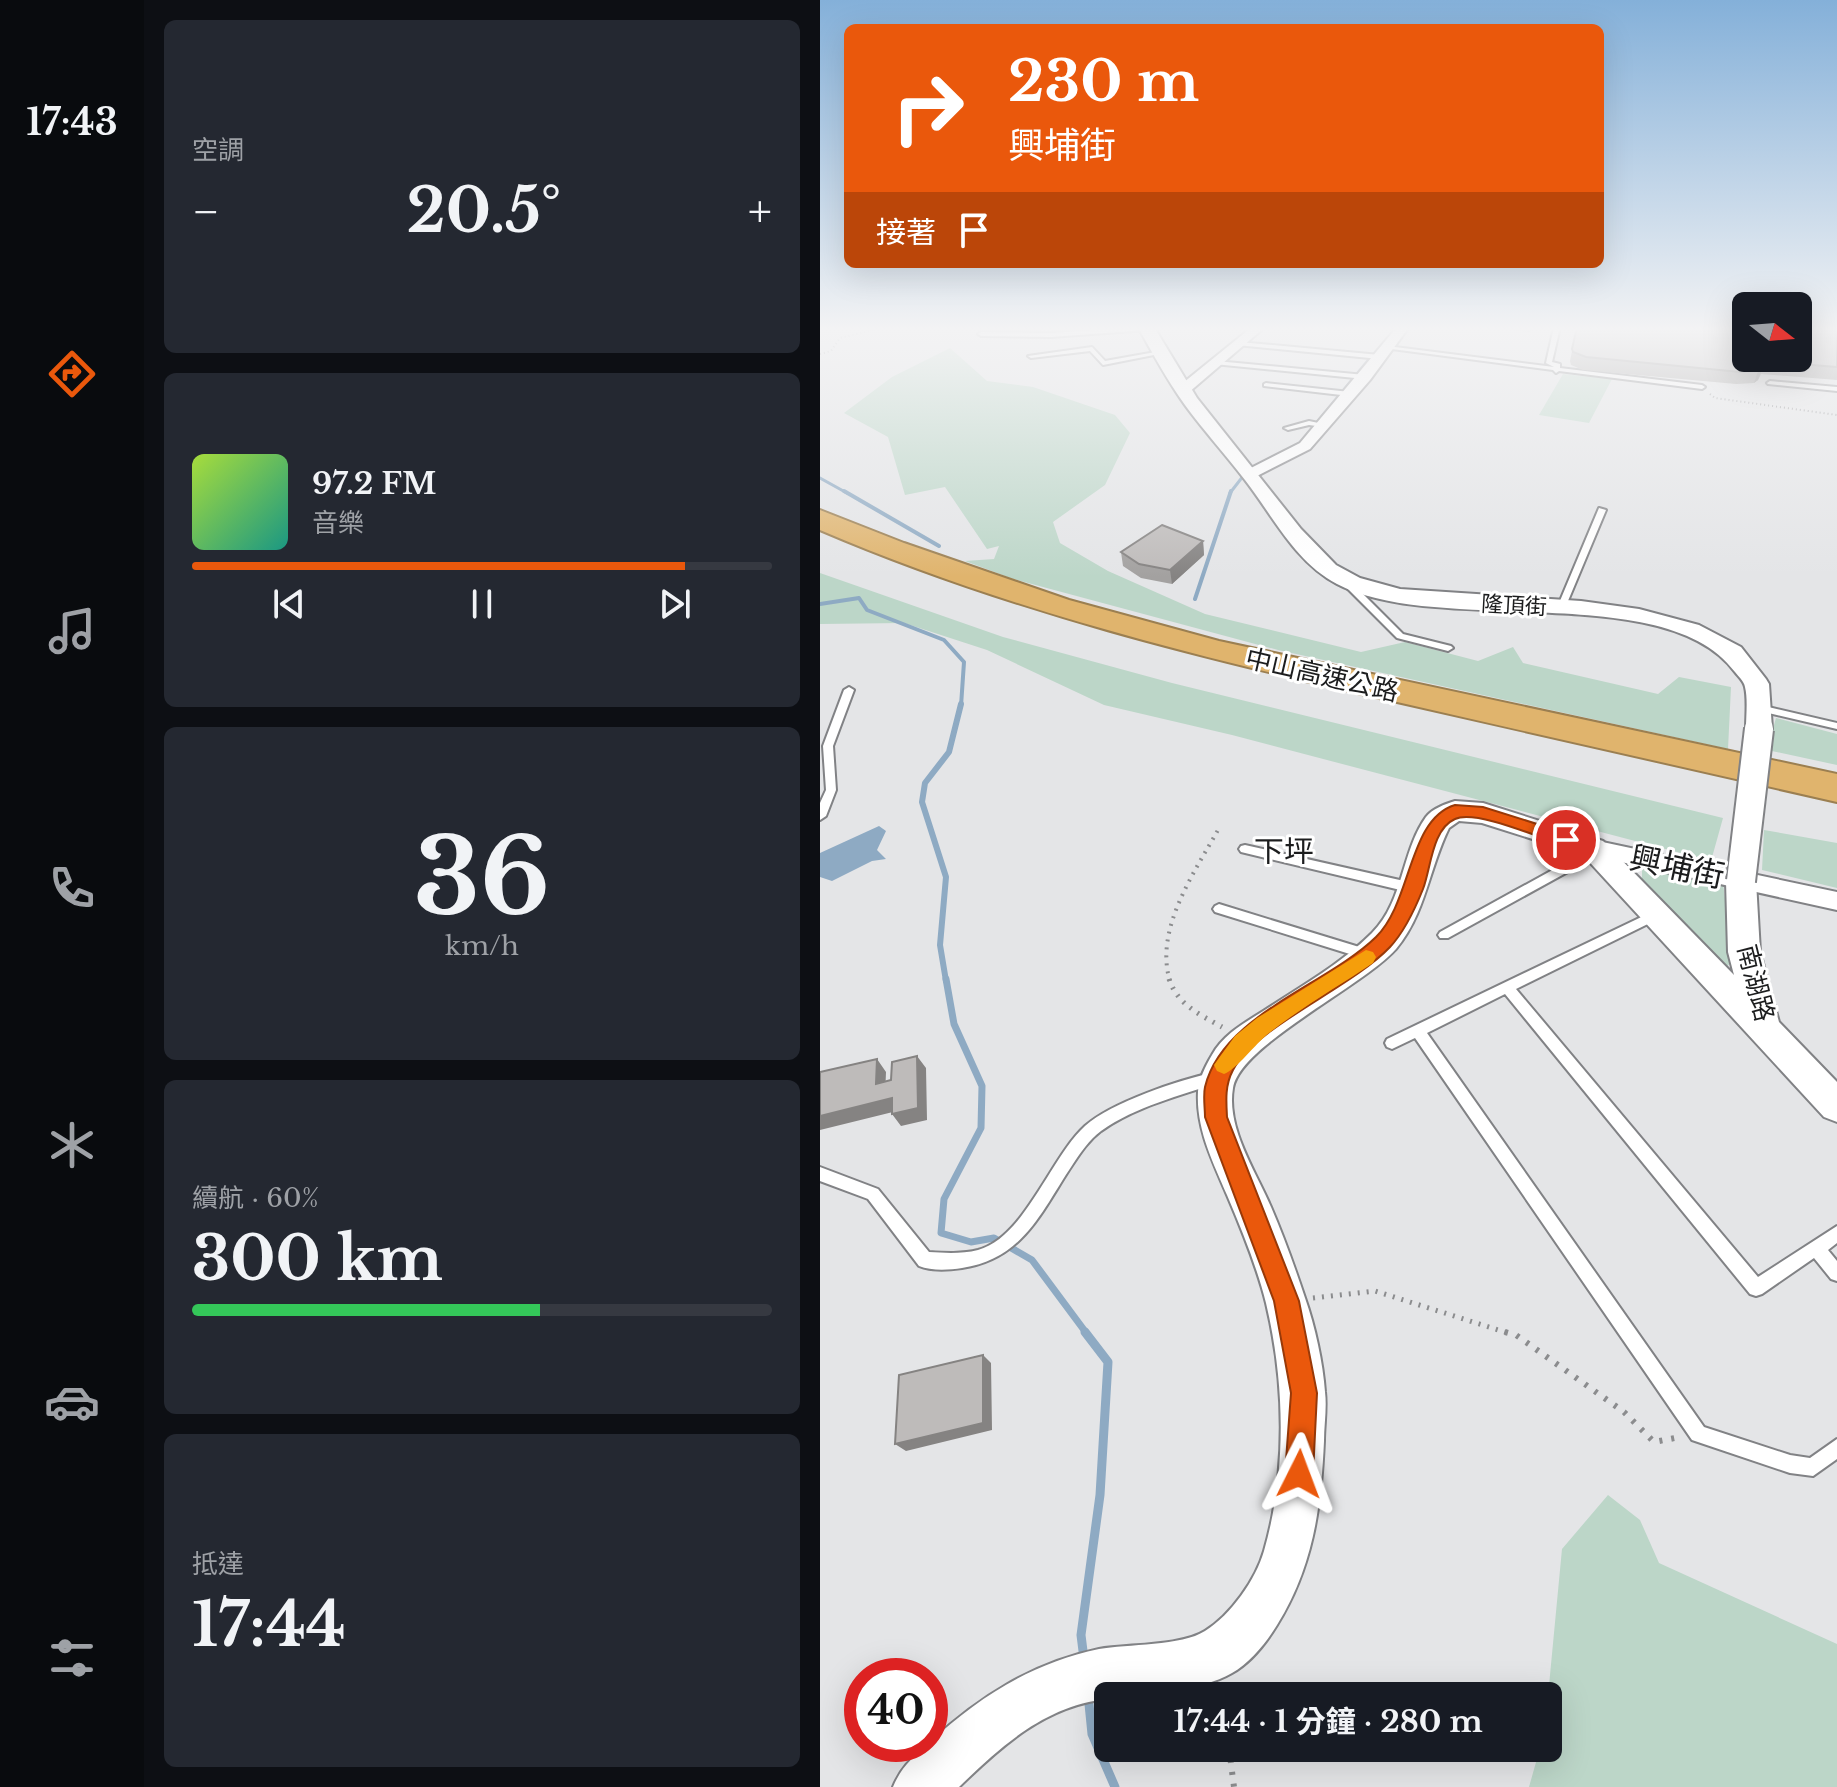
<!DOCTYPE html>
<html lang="zh-TW">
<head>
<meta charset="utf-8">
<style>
	:root { --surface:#171b24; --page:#242831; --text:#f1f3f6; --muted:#9ea1a6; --line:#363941; --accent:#ea580c }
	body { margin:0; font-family:"Libre Baskerville","Noto Sans TC",serif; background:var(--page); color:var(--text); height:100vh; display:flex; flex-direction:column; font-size:30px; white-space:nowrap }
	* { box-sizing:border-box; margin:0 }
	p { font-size:26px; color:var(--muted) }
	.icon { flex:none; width:44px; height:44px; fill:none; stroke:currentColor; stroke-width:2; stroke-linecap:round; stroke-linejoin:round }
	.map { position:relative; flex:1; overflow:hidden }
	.drawer { display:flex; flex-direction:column; gap:20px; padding:20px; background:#0d0f14; width:676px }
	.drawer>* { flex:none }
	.guide { position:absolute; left:24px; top:24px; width:760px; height:244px; border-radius:12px; box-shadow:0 8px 32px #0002; background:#ea580c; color:#fff; overflow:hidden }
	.needle { width:52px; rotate:107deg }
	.controls { position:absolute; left:912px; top:292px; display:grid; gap:16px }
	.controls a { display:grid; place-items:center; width:80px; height:80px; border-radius:12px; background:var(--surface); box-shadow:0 8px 32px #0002; font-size:40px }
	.speed { position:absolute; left:24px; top:1658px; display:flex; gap:16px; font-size:40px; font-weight:700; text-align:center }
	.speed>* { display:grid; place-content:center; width:104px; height:104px; border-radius:50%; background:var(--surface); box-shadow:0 8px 32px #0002; line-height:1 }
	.speed .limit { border:12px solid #d22; background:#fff; color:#111 }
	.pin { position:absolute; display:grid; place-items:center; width:68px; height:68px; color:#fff; margin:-34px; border:4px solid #fff; border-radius:50%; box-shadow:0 2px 8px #0007 }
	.me { position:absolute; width:88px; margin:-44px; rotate:3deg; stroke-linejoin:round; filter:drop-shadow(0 0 6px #0008) }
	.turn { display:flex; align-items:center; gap:28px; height:168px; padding:0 32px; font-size:36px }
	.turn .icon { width:104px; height:104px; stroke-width:2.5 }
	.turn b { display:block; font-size:56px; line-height:68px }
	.then { display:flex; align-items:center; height:76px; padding:0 32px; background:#0003; gap:16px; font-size:30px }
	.big { font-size:60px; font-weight:700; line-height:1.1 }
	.drawer .tile { flex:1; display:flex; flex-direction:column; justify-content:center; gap:12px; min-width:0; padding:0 28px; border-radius:12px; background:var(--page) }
	.drawer .dial { align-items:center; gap:0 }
	.dial b { font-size:104px; line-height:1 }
	.song { display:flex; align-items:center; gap:24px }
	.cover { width:96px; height:96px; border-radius:12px; background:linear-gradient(135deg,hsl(80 70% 55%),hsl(170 70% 35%)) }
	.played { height:8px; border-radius:4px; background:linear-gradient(90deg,var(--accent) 85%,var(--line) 85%) }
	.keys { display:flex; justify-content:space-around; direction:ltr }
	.heat { display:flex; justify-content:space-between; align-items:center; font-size:44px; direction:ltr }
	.charge { height:12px; border-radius:6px; background:linear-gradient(90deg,#34c759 60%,var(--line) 0) }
	.trip { position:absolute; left:274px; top:1682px; width:468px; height:80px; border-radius:12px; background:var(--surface); box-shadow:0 8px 32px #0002; font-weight:700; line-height:80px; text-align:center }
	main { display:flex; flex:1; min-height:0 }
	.tabs { display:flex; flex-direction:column; width:144px; justify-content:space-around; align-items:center; background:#090b0e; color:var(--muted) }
	.tabs .icon { width:56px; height:56px }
	.tabs .on { color:var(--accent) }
	.tabs b { font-size:36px; color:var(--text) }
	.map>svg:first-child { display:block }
</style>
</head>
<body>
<main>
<nav class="tabs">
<b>17:43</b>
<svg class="icon on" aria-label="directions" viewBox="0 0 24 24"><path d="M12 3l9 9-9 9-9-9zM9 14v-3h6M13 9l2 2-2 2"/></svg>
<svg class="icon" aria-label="music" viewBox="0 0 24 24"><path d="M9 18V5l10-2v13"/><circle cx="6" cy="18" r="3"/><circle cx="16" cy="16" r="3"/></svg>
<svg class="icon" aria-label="phone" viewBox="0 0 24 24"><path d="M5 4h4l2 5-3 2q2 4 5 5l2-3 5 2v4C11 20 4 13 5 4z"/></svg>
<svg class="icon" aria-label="climate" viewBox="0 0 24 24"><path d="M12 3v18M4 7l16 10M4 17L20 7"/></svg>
<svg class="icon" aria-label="car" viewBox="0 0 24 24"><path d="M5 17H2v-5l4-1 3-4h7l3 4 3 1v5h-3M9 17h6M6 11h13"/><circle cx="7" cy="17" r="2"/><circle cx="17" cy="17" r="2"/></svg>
<svg class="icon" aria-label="filters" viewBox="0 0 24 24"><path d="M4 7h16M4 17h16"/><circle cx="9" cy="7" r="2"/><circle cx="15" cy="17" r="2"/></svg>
</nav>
<section class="drawer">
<div class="tile"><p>空調</p>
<div class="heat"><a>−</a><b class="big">20.5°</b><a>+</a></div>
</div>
<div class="tile">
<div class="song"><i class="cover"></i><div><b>97.2 FM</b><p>音樂</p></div></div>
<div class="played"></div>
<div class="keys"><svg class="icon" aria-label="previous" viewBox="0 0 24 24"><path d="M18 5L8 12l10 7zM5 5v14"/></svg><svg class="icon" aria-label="pause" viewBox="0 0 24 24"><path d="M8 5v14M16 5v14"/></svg><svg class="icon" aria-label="next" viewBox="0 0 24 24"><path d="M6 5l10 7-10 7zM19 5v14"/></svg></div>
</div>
<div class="tile dial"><b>36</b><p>km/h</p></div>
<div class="tile"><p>續航 · 60%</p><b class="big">300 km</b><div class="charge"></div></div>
<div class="tile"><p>抵達</p><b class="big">17:44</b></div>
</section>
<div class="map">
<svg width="1017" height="1787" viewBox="0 0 1017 1787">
	<rect width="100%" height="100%" fill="#e4e5e7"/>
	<!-- green -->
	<path fill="#bcd6c8" d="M130 348 167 381 213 387 295 415 310 433 285 485 233 522 240 543 288 571 385 614 541 652 585 642 658 661 693 647 703 663 838 694 859 677 911 687 908 749 458 650 193 579 145 561 174 559 179 546 167 549 125 487 85 495 68 437 24 413 72 377Z
		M743 374 792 379 769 423 719 415Z
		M0 573 183 637 352 683 903 818 891 861 412 735 284 705 167 650 84 623 0 624Z
		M956 718 1017 734V765L947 750Z
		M944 830 1017 843V888L942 870Z
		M822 869 903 883 913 961 905 968 895 966 822 879Z
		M788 1495 820 1520 839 1563 1017 1644V1787H709L720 1748H728V1696L742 1549Z"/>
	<!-- water -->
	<path fill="#8eaac3" d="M59 826 66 831 57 850 66 859 52 861 12 881 0 877V853Z"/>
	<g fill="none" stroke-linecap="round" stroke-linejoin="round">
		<!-- stream-far4 -->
		<path stroke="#8eaac3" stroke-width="3" d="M485 437 550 358
			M437 465 473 447
			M0 478 27 493
			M410 493 427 471"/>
		<!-- stream-far3 -->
		<path stroke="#8eaac3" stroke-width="4" d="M24 491 119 546
			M375 599 411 491
			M0 604 39 598 47 610 124 640 144 662 141 706"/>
		<!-- stream-far2 -->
		<path stroke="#8eaac3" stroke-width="6" d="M126 981 120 945 126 877 102 802 105 783 129 752 141 704"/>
		<!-- stream-far1 -->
		<path stroke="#8eaac3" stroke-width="7" d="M126 979 134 1024 162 1086 161 1128 124 1199 121 1233 151 1242 174 1238 212 1260 267 1334"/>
		<!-- stream -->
		<path stroke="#8eaac3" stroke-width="9" d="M264 1659 261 1635 280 1495 288 1362 265 1332
			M268 1694 272 1734 295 1787"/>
		<!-- service casing -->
		<g stroke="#818285" stroke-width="4">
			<path id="service" d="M315 327 330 328 327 330 231 337 161 336 158 334 161 332 231 333Z
				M734 327H740L732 362 740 364V368L882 385 885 387 882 389 739 371 736 373 733 370 564 348 567 346 734 367 726 363Z
				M419 342 560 355 563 357 560 359 417 345 416 344Z
				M272 347 285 361 341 351 344 353 283 365 270 351 211 358 208 356Z
				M396 361 545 375 548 377 545 379 394 364 393 363Z
				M950 381 1017 387V391L948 384 947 383Z
				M446 383 530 392 533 394 530 396 444 386V384Z
				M489 421 508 425 504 427 489 425 468 430 464 428Z
				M779 508 786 510 745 608 741 611 738 610 737 608Z
				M523 576 526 577 583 634 631 646 633 648 628 651 577 638 520 581V577Z
				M29 687 34 690 13 746 16 790 6 816 0 820V803L6 790 3 746 24 690Z
				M944 706 1017 723V729L940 711V707Z
				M773 844 779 848 777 851 755 868 628 938H620L618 935 620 932 747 862Z
				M425 845 593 883 599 888 593 893 421 852 419 849 421 846Z
				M399 904 549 950 553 951 555 955 553 959 549 960 395 912 393 909 395 906Z
				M836 910 840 912 842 915 840 918 696 989 938 1277 1017 1226V1243L1008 1250 1017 1261V1281L1011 1279 994 1258 942 1294 936 1296 930 1294 685 994 607 1033 884 1427 970 1455 990 1458 1017 1439V1459L993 1476 970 1473 872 1440 595 1038 572 1049 567 1047 565 1043 567 1039Z
				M395 1072 400 1074 402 1078 400 1082C360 1096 316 1106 281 1131 269 1140 261 1152 253 1164 222 1210 204 1259 142 1268 129 1270 111 1271 99 1266L48 1199 0 1181V1167L58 1189 109 1252C125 1253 142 1254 158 1250 205 1237 230 1158 265 1126 292 1102 359 1080 395 1072Z"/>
		</g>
		<!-- minor casing -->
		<g stroke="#818285" stroke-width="4">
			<path id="minor" d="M432 327H445L368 393H358V387Z
				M577 327H589L550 380 490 449 435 477H425V471L480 443Z
				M773 840 1017 892V910L765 854 761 848 765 842Z"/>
		</g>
		<!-- tertiary casing -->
		<g stroke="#818285" stroke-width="4">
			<path id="tertiary" d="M318 327H334L377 398 481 529 516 565 540 578 580 589 761 601 819 609 879 625 921 647 946 679 949 684 952 729 948 735 939 737 930 735 926 729C926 716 928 699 925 687 924 681 918 676 915 672 846 578 617 637 517 584 475 562 453 516 425 480 406 455 384 431 365 405 347 380 333 354 318 327Z
				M635 801 663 803 783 841 914 975 908 952 906 881 911 873 921 870 931 873 936 881 940 952 959 1022 1017 1082V1122L1004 1117 763 855 662 823 639 821 629 828C609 868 606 913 576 949 542 987 420 1045 413 1088 406 1128 436 1172 451 1207 464 1237 475 1268 485 1298 495 1326 503 1363 505 1392 507 1408 504 1425 504 1441 501 1508 493 1567 457 1625 446 1643 430 1663 412 1673 381 1691 323 1696 288 1696V1699C226 1705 181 1746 139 1787H73C82 1765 95 1756 110 1742 159 1697 212 1663 279 1649 307 1644 362 1646 385 1631 411 1615 436 1579 444 1551 467 1471 465 1383 446 1303 437 1267 422 1230 407 1195 393 1162 376 1129 378 1092 378 1081 386 1065 392 1055 404 1033 428 1021 448 1008 483 985 522 963 552 933 584 901 581 852 606 817 612 809 625 804 635 801Z"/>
		</g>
		<!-- motorway casing -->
		<g stroke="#9b7f51" stroke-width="4">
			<path id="motorway" d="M0 510 84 543 249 600 399 641 1017 774V802C873 769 729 737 586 704 386 659 189 611 0 530Z"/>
		</g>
		<!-- path-far3 -->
		<path stroke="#8b8c8e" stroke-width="2" stroke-dasharray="1 3" stroke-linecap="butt" d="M0 354 11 351 20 338 65 327
			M890 394 895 398 1017 415"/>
		<!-- path-far2 -->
		<path stroke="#8b8c8e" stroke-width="4" stroke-dasharray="2 6" stroke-linecap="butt" d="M350 981C334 930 374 873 398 830"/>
		<!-- path-far1 -->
		<path stroke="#8b8c8e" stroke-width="5" stroke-dasharray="2 7" stroke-linecap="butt" d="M349 979C358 1005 379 1014 402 1027
			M493 1298 555 1291 691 1334"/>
		<!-- path -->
		<path stroke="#8b8c8e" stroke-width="6" stroke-dasharray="3 9" stroke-linecap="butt" d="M685 1332 696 1335 804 1412 834 1442 860 1437
			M409 1748 414 1787"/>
		<!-- service -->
		<use href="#service" fill="#fff" fill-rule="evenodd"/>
		<!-- minor -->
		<use href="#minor" fill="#fff" fill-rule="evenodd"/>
		<!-- tertiary -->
		<use href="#tertiary" fill="#fff" fill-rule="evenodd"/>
		<!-- motorway -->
		<use href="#motorway" fill="#e0b46d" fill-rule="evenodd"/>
		<!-- tertiary-bridge casing -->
		<g stroke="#818285" stroke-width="32" stroke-linecap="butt">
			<path id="tertiary-bridge" d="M921 881 939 729"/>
		</g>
		<!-- tertiary-bridge -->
		<use href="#tertiary-bridge" stroke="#fff" stroke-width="28"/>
	</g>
	<!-- wall -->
	<path fill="#a3a1a0" d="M667 327H713L710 332Z
		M757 327H1017V380L941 374 938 380 934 383 916 384 763 370 751 365 750 361Z
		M383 541 384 555 352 584 321 578 303 566 301 552Z"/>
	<!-- shaded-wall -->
	<path fill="#858382" d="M943 367 938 380 934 383 938 371Z
		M383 541 384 555 352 584 350 570Z
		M97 1056 106 1068 107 1120 81 1126 72 1114Z
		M57 1059 66 1072 65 1096 56 1084Z
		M72 1098 81 1110 0 1130V1116Z
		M163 1355 171 1363 172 1430 86 1451 75 1444Z"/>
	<!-- building -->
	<path fill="#bebbba" stroke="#858382" stroke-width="2" d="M757 327H926V358H978V327H1017V367L942 361 943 367 938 371 920 372 766 357 753 352 752 349Z
		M342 525 383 541 350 570 319 564 301 552Z
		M97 1056 98 1108 72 1114V1098L0 1116V1072L57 1059 56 1084 71 1080 72 1062Z
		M163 1355V1423L75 1444 79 1375Z"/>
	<!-- sky -->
	<linearGradient id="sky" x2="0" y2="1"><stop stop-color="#84b0d9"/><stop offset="0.57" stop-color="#f3f3f4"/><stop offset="1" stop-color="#f3f3f4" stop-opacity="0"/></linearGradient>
	<rect width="1017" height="577" fill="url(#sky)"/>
	<!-- route -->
	<path fill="#ea580c" stroke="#983908" stroke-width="2" d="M635 805 663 807 752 835 754 840 746 846C722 839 656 809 635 819 612 829 611 868 603 889 595 909 585 931 570 947 531 988 436 1026 413 1070 405 1085 406 1100 407 1117L479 1301 497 1393 493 1474 489 1483 479 1487 469 1483 465 1474 471 1393 454 1301 385 1117C385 1108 383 1096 385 1087 402 1015 507 985 556 937 592 902 588 819 635 805Z"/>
	<!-- slow -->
	<path fill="#f59e0b" d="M546 950 553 952 556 957 553 963C519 986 482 1007 449 1033 436 1043 416 1070 404 1074L397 1071 394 1065 415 1036 437 1018Z"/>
	<g text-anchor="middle" stroke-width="6" stroke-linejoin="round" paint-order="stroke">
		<!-- far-street labels -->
		<g font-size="22" fill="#1c1d1e" stroke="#fff">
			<text transform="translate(694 605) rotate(3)" y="8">隆頂街</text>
		</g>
		<!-- street labels -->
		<g font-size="26" fill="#1c1d1e" stroke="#fff">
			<text transform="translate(502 675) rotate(13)" y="9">中山高速公路</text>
			<text transform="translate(936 983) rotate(76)" y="9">南湖路</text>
		</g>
		<!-- quarter labels -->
		<g font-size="30" fill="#1c1d1e" stroke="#fff">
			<text x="464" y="862">下坪</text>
		</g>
		<!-- near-street labels -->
		<g font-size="32" fill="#1c1d1e" stroke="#fff">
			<text transform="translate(857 867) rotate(12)" y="11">興埔街</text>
		</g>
	</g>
</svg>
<div class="controls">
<a><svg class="needle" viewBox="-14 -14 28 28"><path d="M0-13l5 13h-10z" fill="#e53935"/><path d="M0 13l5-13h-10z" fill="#9ea1a6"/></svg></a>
</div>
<div class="speed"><div class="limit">40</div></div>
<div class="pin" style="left:746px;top:840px;background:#d93025"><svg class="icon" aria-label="arrive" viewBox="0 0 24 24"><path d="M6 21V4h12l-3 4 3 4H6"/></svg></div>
<svg class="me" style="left:479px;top:1474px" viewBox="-20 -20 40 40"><path d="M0-17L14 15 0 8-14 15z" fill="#ea580c" stroke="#fff" stroke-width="4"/></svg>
<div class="trip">17:44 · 1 分鐘 · 280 m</div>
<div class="guide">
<div class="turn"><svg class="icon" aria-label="right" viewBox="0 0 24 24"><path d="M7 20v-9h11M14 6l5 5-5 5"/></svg><div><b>230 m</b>興埔街</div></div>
<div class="then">接著<svg class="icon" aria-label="arrive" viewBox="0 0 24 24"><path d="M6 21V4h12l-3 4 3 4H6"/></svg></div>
</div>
</div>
</main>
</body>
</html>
